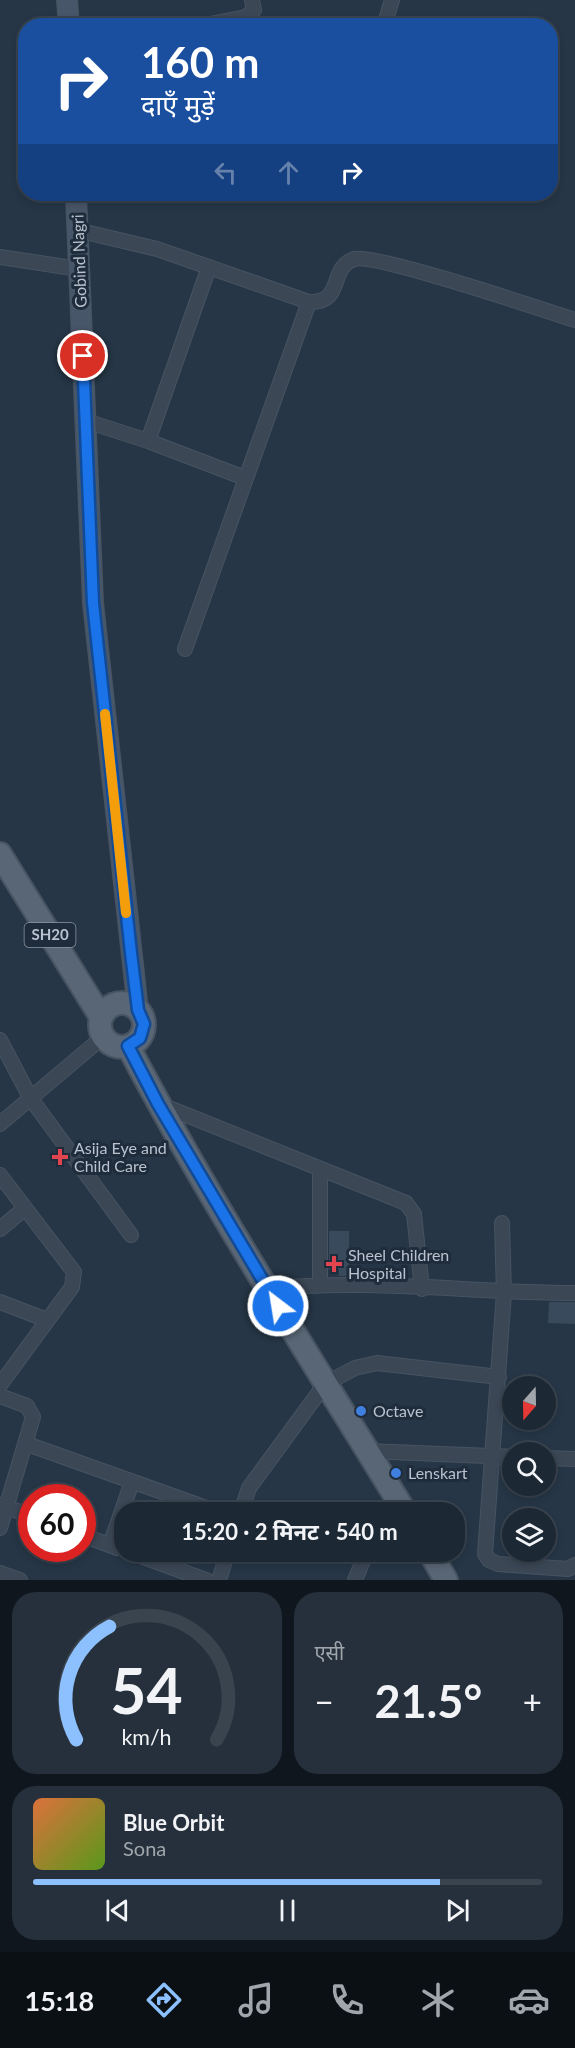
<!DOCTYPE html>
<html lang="hi">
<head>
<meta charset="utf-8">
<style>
	:root { --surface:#1c2834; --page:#25303c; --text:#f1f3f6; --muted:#a0a6ac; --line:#3a444f; --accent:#8dc0ff }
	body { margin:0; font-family:Lato,"Noto Sans Devanagari",sans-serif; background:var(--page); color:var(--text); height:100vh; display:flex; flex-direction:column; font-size:22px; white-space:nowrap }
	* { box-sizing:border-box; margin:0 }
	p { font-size:20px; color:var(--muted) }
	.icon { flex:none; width:33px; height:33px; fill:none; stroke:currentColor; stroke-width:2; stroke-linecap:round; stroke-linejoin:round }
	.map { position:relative; height:1580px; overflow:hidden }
	.drawer { display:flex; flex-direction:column; gap:12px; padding:12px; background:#0f161d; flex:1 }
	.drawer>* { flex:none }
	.banner { position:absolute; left:18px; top:18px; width:540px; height:183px; border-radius:24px; box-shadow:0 3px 9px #0003,0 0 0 2px var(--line); background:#1a4fa0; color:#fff; overflow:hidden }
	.needle { width:39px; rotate:200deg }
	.fabs { position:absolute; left:502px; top:1376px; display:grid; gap:12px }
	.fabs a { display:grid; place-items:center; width:54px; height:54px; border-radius:50%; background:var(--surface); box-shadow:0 3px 9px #0003,0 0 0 2px var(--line); font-size:30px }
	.speed { position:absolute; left:18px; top:1484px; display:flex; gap:12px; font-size:30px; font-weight:700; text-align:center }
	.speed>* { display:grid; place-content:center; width:78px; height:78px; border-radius:50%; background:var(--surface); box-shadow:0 3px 9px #0003,0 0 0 2px var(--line); line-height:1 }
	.speed .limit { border:9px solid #d22; background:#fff; color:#111 }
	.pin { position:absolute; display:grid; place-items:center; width:51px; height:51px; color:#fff; margin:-26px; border:3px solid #fff; border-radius:50%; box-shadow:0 2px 6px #0007 }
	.me { position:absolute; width:66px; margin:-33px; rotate:329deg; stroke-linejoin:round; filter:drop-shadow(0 0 4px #0008) }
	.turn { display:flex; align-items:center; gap:21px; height:126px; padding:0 24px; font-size:27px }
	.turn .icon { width:78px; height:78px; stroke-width:2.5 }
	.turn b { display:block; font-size:42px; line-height:51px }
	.lanes { display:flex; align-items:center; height:57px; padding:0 24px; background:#0003; justify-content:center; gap:30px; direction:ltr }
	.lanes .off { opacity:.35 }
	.big { font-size:45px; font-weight:700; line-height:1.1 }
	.drawer .tile { flex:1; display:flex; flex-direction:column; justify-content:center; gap:9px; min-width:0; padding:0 21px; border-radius:24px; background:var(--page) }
	.drawer .dial { align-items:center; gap:0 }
	.dial svg { height:156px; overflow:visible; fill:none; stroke:var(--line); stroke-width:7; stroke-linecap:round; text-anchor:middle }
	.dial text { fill:var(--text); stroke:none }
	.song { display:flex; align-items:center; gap:18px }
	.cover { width:72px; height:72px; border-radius:9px; background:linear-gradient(135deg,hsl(20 70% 55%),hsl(90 70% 35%)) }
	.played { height:6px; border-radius:3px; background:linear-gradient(90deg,var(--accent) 80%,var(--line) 80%) }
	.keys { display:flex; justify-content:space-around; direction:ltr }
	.heat { display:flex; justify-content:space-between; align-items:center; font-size:33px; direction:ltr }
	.drawer .tiles { flex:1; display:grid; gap:12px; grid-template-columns:1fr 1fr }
	.tile:last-child { grid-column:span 2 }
	.trip { position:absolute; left:114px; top:1502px; width:351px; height:60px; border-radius:24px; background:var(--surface); box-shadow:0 3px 9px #0003,0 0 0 2px var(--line); font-weight:700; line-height:60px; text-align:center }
	.menu { display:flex; height:96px; justify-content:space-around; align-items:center; background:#0b1015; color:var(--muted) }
	.menu .icon { width:42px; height:42px }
	.menu .selected { color:var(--accent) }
	.menu b { font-size:27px; color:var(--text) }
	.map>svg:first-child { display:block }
</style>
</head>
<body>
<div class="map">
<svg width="575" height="1580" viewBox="0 0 575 1580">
	<rect width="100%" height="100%" fill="#263646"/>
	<!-- building -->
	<path fill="#384a5c" d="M329 1231H349V1276H339V1269L329 1270Z
		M549 1302H575V1324L548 1323Z"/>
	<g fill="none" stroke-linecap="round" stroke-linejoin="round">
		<!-- street casing -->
		<g stroke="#475361" stroke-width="16">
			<path id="street" d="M200 26 246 17 254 10 252 0
				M384 26 392 0
				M77 230 157 249 309 302C345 303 328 268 354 259 374 253 544 310 575 320
				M0 257 79 269
				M86 421 148 441 245 478
				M148 441 209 267
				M185 649 309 302
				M0 1040 31 1099 131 1235
				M159 1104 406 1203 414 1214 422 1289
				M0 1124 103 1037
				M320 1169V1283
				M0 1175 74 1272 72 1287 0 1385
				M502 1223 504 1293 485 1554 489 1560 498 1564 568 1569 575 1565
				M0 1229 24 1209
				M268 1289C369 1278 473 1293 575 1293
				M0 1302 47 1320
				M0 1396 27 1406 33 1417 0 1528
				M27 1444 218 1512
				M367 1451 513 1457
				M546 1458 575 1459
				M0 1505 32 1516
				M241 1512 249 1488 325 1384 355 1368 377 1363 499 1377
				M82 1535 117 1548
				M110 1545 132 1482
				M127 1551 206 1580
				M0 1573 20 1580
				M219 1580 228 1551
				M355 1580 367 1551"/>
		</g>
		<!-- secondary casing -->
		<g stroke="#475361" stroke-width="22">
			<path id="secondary" d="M67 0 69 26
				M76 194 93 603 138 1010"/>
		</g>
		<!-- primary casing -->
		<g stroke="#475361" stroke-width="26">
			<path id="primary" d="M0 854 101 1017
				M100 1025a22 22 0 1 1 44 0a22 22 0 1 1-44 0Z
				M128 1046C212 1206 311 1358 405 1512
				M429 1551 446 1580"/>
		</g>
		<!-- street -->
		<use href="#street" stroke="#3b4755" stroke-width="14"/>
		<!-- secondary -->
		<use href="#secondary" stroke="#485669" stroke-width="20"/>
		<!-- primary -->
		<use href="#primary" stroke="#596675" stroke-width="22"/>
	</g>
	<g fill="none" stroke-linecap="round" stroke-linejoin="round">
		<!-- route casing -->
		<g stroke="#114b97" stroke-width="15">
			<path id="route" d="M83 356 93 603 131 953 138 1010 144 1024 140 1038 128 1046 158 1104 278 1306"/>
		</g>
		<!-- route -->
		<use href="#route" stroke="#1a73e8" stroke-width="10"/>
		<!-- slow -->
		<path stroke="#f59e0b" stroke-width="10" d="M105 714 126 913"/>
	</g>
	<!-- markers -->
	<g fill="#e0444e" stroke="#1f2c3b" stroke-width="2">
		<path d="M57 1148h6v6h6v6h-6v6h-6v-6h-6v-6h6z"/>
		<path d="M331 1255h6v6h6v6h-6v6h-6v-6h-6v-6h6z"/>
	</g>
	<g fill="#3f7fe0" stroke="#1f2c3b" stroke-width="2">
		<circle cx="361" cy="1411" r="6"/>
		<circle cx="396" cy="1473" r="6"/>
	</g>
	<g text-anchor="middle" stroke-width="6" stroke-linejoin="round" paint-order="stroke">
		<!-- shield labels -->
		<rect fill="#1f2c3b" stroke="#8b95a2" stroke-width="1.5" x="24.5" y="923" width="51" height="24" rx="4.5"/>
		<g font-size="15" font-weight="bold" fill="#b9c2ce">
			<text x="50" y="940">SH20</text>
		</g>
		<!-- street labels -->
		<g font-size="16" fill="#b9c2ce" stroke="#1f2c3b">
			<text transform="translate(79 261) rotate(-92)" y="6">Gobind Nagri</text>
		</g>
		<!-- poi labels -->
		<g font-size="16" fill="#b9c2ce" stroke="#1f2c3b" text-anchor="start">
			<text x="74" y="1154">Asija Eye and<tspan x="74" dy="18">Child Care</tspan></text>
			<text x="348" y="1261">Sheel Children<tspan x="348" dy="18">Hospital</tspan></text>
			<text x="373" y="1417">Octave</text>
			<text x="408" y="1479">Lenskart</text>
		</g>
	</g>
</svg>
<div class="fabs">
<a><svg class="needle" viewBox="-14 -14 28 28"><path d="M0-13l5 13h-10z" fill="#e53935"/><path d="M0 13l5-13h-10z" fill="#a0a6ac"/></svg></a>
<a><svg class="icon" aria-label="search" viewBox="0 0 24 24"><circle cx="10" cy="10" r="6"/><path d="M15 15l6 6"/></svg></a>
<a><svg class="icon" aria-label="layers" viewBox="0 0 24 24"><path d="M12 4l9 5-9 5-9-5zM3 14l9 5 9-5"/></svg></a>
</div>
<div class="speed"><div class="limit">60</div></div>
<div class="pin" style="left:83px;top:356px;background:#d93025"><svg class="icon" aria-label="arrive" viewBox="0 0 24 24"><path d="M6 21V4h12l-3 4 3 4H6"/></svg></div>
<svg class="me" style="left:278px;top:1306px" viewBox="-20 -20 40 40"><circle r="17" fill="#1a73e8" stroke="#fff" stroke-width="3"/><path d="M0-11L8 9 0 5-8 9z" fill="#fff"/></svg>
<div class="trip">15:20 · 2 मिनट · 540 m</div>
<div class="banner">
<div class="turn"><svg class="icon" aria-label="right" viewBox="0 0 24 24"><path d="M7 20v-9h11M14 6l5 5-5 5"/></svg><div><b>160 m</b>दाएँ मुड़ें</div></div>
<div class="lanes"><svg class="icon off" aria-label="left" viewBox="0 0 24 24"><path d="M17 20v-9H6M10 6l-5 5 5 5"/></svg><svg class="icon off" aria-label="ahead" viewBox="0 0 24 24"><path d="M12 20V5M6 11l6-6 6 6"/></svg><svg class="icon" aria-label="right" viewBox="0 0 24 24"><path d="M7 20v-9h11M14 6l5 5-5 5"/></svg></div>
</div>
</div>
<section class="drawer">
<div class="tiles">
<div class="tile dial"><svg viewBox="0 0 100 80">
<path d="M14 69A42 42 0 1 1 86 69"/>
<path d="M14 69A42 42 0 0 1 31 11" stroke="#8dc0ff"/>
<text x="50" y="56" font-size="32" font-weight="700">54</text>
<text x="50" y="72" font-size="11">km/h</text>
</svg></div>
<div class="tile"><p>एसी</p>
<div class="heat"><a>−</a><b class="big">21.5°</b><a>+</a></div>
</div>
<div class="tile">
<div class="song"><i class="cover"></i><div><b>Blue Orbit</b><p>Sona</p></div></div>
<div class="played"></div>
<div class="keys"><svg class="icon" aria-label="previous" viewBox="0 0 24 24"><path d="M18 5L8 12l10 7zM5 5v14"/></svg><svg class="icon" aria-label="pause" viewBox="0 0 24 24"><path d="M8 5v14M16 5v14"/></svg><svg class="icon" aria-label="next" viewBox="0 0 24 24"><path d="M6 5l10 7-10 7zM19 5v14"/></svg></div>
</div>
</div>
</section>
<nav class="menu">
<b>15:18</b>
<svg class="icon selected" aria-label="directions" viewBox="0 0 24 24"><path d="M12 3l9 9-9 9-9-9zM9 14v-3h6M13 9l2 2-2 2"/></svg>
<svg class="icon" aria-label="music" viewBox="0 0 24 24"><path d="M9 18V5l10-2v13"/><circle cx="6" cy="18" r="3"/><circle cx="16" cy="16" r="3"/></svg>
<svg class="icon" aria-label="phone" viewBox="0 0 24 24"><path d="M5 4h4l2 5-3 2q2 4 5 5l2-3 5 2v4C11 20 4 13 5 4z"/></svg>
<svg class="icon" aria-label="climate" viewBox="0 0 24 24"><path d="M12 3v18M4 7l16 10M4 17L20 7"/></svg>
<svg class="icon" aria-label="car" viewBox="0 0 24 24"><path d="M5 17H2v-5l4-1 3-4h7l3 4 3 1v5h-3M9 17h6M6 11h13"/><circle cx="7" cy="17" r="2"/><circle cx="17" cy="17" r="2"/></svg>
</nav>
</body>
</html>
